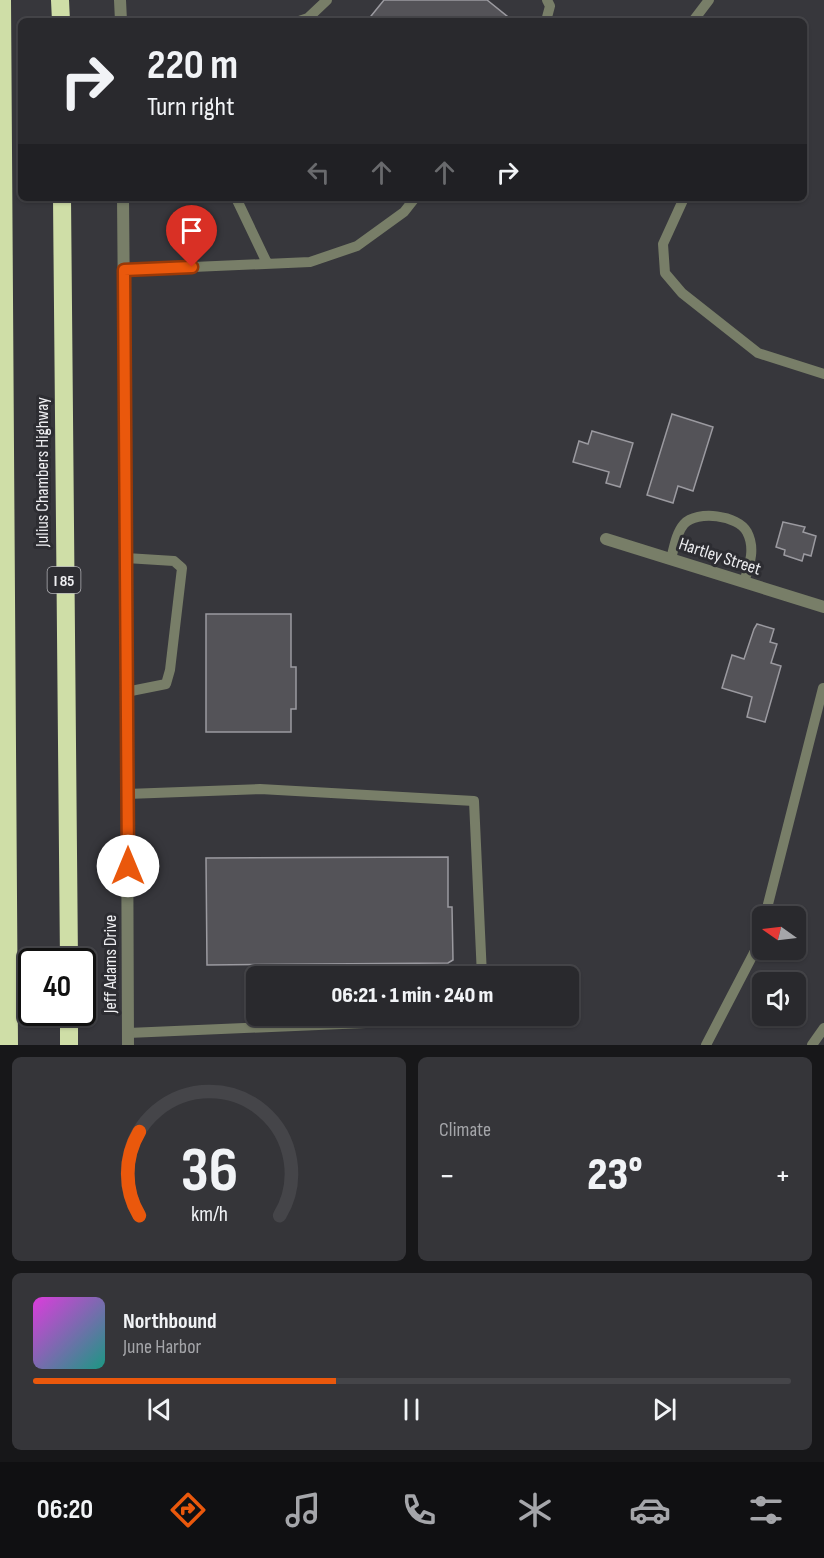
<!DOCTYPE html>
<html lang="en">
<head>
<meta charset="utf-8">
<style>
	:root { --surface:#29292d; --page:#353539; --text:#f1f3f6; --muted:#a5a6aa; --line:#454549; --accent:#ea580c }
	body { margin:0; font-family:"Sofia Sans Condensed",sans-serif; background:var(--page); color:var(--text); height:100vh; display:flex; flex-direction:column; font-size:22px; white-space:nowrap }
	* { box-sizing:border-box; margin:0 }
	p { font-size:20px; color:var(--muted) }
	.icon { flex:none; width:33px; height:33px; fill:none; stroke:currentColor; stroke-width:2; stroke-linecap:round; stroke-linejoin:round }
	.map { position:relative; height:1045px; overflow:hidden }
	.details { display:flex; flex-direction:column; gap:12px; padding:12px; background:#171719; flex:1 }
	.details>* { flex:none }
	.top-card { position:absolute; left:18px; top:18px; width:789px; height:183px; border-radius:9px; box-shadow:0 2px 4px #0004,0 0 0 2px var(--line); background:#29292d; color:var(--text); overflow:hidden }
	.needle { width:39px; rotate:284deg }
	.buttons { position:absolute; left:752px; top:906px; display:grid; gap:12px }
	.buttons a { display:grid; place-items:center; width:54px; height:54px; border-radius:9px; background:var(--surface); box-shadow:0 2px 4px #0004,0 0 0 2px var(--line); font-size:30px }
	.speed { position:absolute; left:18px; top:948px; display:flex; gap:12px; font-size:30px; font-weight:700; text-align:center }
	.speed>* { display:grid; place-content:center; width:78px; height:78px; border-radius:50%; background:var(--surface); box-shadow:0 2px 4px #0004,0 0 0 2px var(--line); line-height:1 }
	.speed .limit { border:3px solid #111; border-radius:9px; background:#fff; color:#111 }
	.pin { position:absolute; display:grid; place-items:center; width:51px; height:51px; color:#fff; margin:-62px -26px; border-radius:50% 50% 50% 0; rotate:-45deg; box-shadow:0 0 6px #0007 }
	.pin .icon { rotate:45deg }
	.me { position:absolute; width:66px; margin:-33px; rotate:0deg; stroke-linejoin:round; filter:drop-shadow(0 0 4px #0008) }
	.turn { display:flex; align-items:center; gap:21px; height:126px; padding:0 30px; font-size:27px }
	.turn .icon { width:78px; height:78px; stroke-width:2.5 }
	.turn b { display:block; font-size:42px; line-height:51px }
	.lanes { display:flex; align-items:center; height:57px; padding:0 30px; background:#0003; justify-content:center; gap:30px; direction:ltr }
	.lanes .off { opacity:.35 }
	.big { font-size:45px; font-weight:800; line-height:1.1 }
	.details .widget { flex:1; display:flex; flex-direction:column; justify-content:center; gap:9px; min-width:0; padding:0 21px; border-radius:9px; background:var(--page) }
	.details .dial { align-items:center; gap:0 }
	.dial svg { height:156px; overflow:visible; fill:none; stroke:var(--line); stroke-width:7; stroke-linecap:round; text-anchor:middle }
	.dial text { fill:var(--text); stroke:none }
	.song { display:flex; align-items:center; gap:18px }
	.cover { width:72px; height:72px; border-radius:9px; background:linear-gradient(135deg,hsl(300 70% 55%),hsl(170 70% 35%)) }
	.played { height:6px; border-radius:3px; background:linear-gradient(90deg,var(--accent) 40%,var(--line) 40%) }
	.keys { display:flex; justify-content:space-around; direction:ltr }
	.heat { display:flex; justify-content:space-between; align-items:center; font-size:33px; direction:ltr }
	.details .tiles { flex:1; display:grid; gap:12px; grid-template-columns:1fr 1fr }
	.widget:last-child { grid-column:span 2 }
	.trip { position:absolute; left:246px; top:966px; width:333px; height:60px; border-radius:9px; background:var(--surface); box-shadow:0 2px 4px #0004,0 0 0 2px var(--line); font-weight:800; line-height:60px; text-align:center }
	.tab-bar { display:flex; height:96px; justify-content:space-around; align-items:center; background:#101012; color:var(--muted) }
	.tab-bar .icon { width:42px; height:42px }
	.tab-bar .active { color:var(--accent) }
	.tab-bar b { font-size:27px; color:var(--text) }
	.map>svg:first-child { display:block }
</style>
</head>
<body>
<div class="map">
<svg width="824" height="1045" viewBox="0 0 824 1045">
	<rect width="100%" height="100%" fill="#37373c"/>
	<!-- building -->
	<path fill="#545358" stroke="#9b9aa0" stroke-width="1.5" d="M384 0H487L513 21H367Z
		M672 414 713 427 693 491 678 486 673 503 647 495Z
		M592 431 633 443 620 487 606 483 609 472 573 462 579 441 588 444Z
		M783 522 805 527 803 532 816 536 811 556 804 554 802 561 784 555 785 550 776 547Z
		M206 614H291V667H296V709H291V732H206Z
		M757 624 774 629 770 642 777 644 771 663 781 666 765 722 747 717 752 697 722 688 732 655 744 659 754 629Z
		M448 857V907H452L453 960 448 963 207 965 206 858Z"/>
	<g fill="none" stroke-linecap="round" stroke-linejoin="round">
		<!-- service -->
		<path stroke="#787e68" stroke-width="10" d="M299 21 308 18 327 0
			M546 21 550 6 547 0
			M693 21 709 0
			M236 198 267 263
			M684 198 663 244 665 273 682 293 758 353 824 374
			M124 270 310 262 357 246 404 212 415 198
			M671 559C674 548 676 533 684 524 697 510 738 515 747 532 756 549 749 566 744 582
			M126 692 166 684 170 670 182 568 174 561 126 558
			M127 794 260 789 474 801 482 976
			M765 916 823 688
			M128 1033 484 1018V1016
			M706 1045 757 947 762 929
			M812 1045 824 1028"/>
		<!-- minor -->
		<path stroke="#787e68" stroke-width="12" d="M606 539 824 607"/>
		<!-- tertiary -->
		<path stroke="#787e68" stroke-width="12" d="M120 0 121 21
			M123 198 126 543 128 1045"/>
		<!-- motorway -->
		<path stroke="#cfdea7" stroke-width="18" d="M2 0 9 1045
			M60 0 61 21
			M62 198 69 962
			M69 1045V1012"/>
	</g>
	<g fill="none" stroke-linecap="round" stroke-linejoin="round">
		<!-- route casing -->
		<g stroke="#983908" stroke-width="15">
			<path id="route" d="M128 866 124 270 192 267"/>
		</g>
		<!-- route -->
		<use href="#route" stroke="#ea580c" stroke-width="10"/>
	</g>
	<g text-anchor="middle" stroke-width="6" stroke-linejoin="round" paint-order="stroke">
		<!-- shield labels -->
		<rect fill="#2d2d32" stroke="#b4b4b8" stroke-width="1.5" x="47.5" y="567" width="33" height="26" rx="4.5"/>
		<g font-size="16" font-weight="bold" fill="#eeeef1">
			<text x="64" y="586">I 85</text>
		</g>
		<!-- street labels -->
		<g font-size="18" fill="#eeeef1" stroke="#2d2d32">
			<text transform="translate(42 472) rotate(-90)" y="6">Julius Chambers Highway</text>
			<text transform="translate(720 556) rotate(18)" y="6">Hartley Street</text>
			<text transform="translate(110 964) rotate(-90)" y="6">Jeff Adams Drive</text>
		</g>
	</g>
</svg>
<div class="buttons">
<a><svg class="needle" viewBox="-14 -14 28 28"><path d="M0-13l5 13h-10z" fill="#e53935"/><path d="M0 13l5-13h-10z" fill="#a5a6aa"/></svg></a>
<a><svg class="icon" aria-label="sound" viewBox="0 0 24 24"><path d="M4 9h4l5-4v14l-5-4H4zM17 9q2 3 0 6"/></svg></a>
</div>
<div class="speed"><div class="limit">40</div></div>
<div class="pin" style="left:192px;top:267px;background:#d93025"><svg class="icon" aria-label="arrive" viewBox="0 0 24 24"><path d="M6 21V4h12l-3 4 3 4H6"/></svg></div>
<svg class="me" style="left:128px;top:866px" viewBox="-20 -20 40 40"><circle r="19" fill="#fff"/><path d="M0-13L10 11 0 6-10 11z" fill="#ea580c"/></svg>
<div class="trip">06:21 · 1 min · 240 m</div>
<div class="top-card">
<div class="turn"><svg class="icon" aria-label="right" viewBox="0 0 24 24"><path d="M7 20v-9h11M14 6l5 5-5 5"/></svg><div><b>220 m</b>Turn right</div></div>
<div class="lanes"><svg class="icon off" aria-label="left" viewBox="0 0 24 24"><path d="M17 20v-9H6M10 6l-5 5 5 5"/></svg><svg class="icon off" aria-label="ahead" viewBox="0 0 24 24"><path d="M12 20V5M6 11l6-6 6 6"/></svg><svg class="icon off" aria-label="ahead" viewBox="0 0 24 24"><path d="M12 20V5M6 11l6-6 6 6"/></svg><svg class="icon" aria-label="right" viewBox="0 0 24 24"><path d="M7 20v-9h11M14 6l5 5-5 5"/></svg></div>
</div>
</div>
<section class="details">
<div class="tiles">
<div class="widget dial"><svg viewBox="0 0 100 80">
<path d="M14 69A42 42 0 1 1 86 69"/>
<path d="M14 69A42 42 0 0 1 14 26" stroke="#ea580c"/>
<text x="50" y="56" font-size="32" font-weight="700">36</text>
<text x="50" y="72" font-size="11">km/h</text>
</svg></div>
<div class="widget"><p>Climate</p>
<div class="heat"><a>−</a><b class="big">23°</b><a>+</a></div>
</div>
<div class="widget">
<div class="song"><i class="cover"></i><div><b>Northbound</b><p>June Harbor</p></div></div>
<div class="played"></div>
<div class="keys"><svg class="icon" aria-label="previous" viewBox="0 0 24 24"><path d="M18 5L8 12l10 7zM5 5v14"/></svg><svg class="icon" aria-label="pause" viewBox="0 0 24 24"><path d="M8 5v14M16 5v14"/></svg><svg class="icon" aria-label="next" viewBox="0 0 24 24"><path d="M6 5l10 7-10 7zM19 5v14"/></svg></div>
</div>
</div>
</section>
<nav class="tab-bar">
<b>06:20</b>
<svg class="icon active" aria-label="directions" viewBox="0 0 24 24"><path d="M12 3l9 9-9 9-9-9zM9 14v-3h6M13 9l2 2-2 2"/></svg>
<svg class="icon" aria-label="music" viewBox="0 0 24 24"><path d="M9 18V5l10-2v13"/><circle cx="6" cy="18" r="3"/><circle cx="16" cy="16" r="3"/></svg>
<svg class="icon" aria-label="phone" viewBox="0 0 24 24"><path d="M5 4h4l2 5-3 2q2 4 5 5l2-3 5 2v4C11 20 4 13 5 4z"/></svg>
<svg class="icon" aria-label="climate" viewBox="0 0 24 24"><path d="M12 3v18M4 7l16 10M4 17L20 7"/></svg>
<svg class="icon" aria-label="car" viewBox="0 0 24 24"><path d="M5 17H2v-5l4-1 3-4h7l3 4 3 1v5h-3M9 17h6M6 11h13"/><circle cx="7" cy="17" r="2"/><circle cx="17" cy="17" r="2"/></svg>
<svg class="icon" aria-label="filters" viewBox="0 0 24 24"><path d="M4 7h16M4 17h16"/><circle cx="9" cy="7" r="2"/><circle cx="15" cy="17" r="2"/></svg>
</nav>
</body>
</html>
